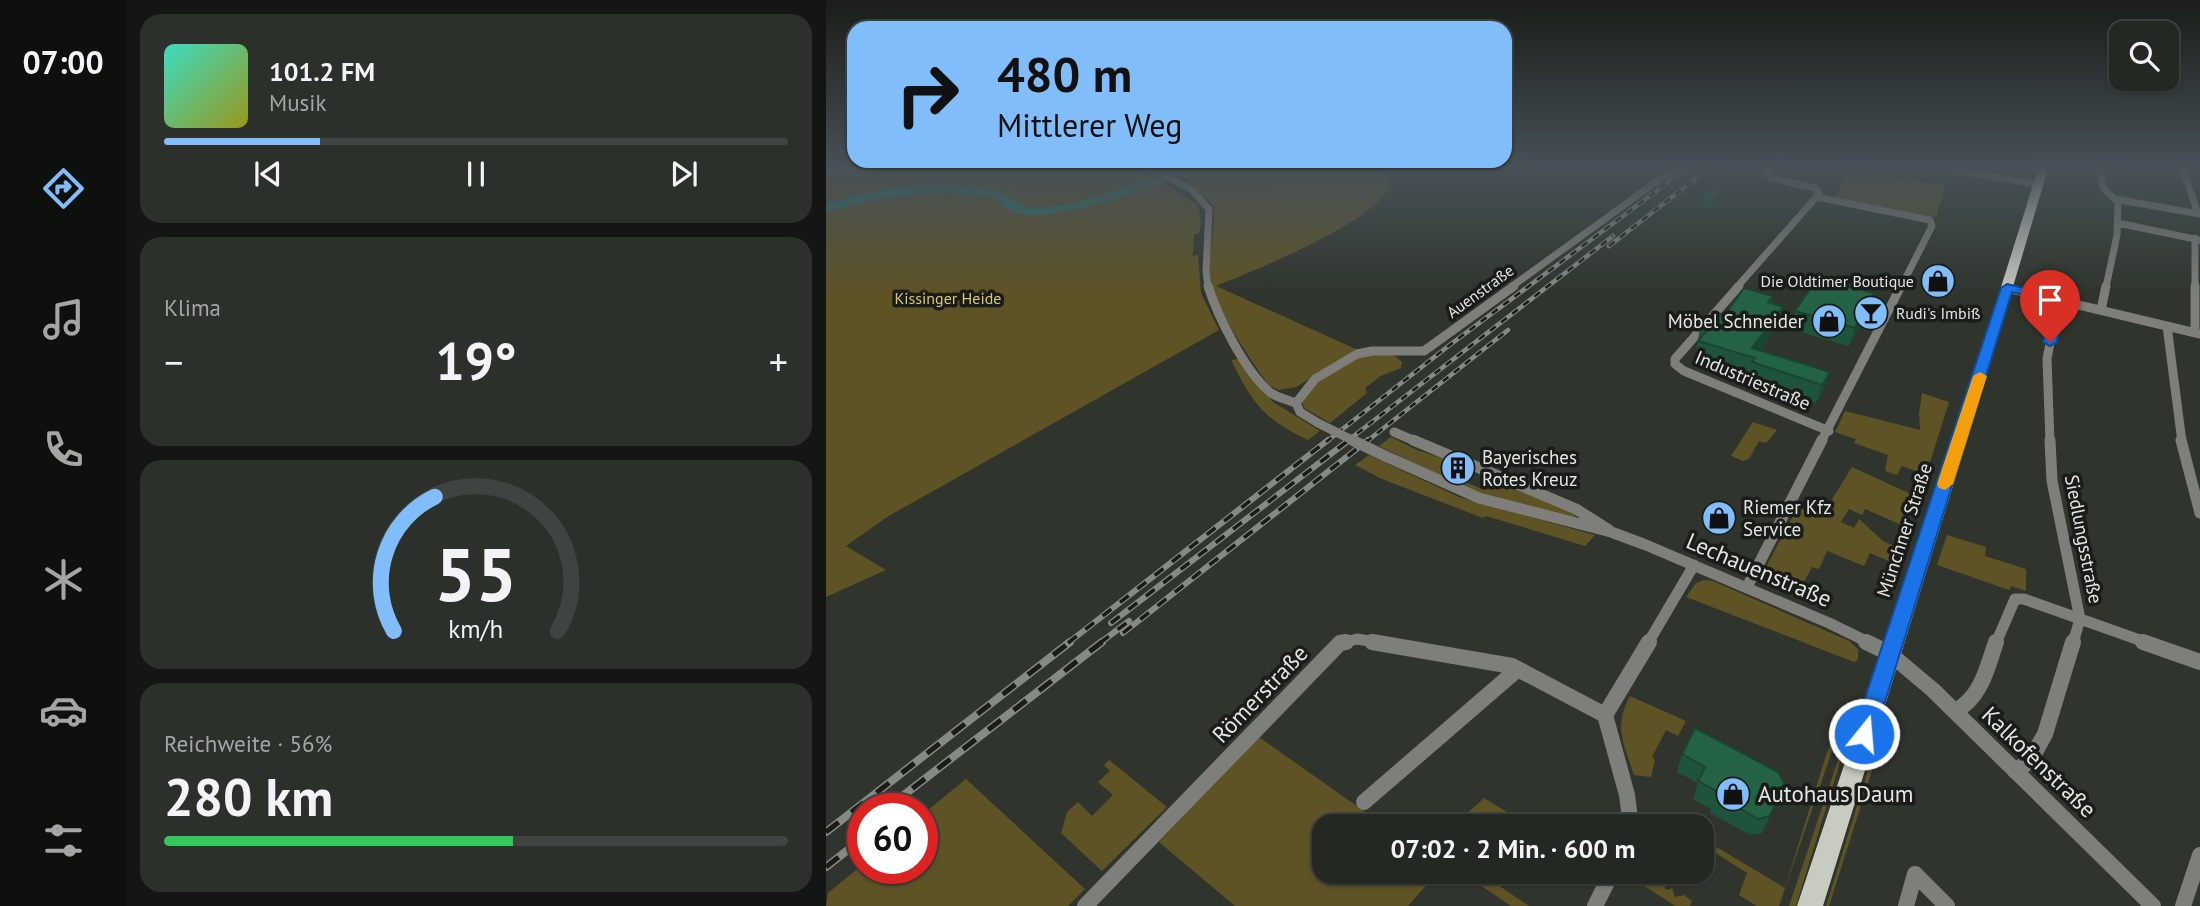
<!DOCTYPE html>
<html lang="de">
<head>
<meta charset="utf-8">
<style>
	:root { --surface:#232822; --page:#2b302a; --text:#f1f3f6; --muted:#a3a6a5; --line:#404440; --accent:#80bdfa }
	body { margin:0; font-family:"PT Sans",sans-serif; background:var(--page); color:var(--text); height:100vh; display:flex; flex-direction:column; font-size:26px; white-space:nowrap }
	* { box-sizing:border-box; margin:0 }
	p { font-size:23px; color:var(--muted) }
	.icon { flex:none; width:38px; height:38px; fill:none; stroke:currentColor; stroke-width:2; stroke-linecap:round; stroke-linejoin:round }
	.map { position:relative; flex:1; overflow:hidden }
	.sheet { display:flex; flex-direction:column; gap:14px; padding:14px; background:#131613; width:700px }
	.sheet>* { flex:none }
	.banner { position:absolute; left:21px; top:21px; width:665px; height:147px; border-radius:21px; box-shadow:0 2px 5px #0004,0 0 0 2px var(--line); background:#80bdfa; color:#111; overflow:hidden }
	.buttons { position:absolute; left:1283px; top:21px; display:grid; gap:14px }
	.buttons a { display:grid; place-items:center; width:70px; height:70px; border-radius:14px; background:var(--surface); box-shadow:0 2px 5px #0004,0 0 0 2px var(--line); font-size:35px }
	.speed { position:absolute; left:21px; top:793px; display:flex; gap:14px; font-size:35px; font-weight:700; text-align:center }
	.speed>* { display:grid; place-content:center; width:91px; height:91px; border-radius:50%; background:var(--surface); box-shadow:0 2px 5px #0004,0 0 0 2px var(--line); line-height:1 }
	.speed .limit { border:10px solid #d22; background:#fff; color:#111 }
	.pin { position:absolute; display:grid; place-items:center; width:60px; height:60px; color:#fff; margin:-72px -30px; border-radius:50% 50% 50% 0; rotate:-45deg; box-shadow:0 0 7px #0007 }
	.pin .icon { rotate:45deg }
	.me { position:absolute; width:77px; margin:-38px; rotate:17deg; stroke-linejoin:round; filter:drop-shadow(0 0 5px #0008) }
	.turn { display:flex; align-items:center; gap:24px; height:147px; padding:0 35px; font-size:32px }
	.turn .icon { width:91px; height:91px; stroke-width:2.5 }
	.turn b { display:block; font-size:49px; line-height:60px }
	.big { font-size:52px; font-weight:700; line-height:1.1 }
	.sheet .card { flex:1; display:flex; flex-direction:column; justify-content:center; gap:10px; min-width:0; padding:0 24px; border-radius:21px; background:var(--page) }
	.sheet .dial { align-items:center; gap:0 }
	.dial svg { height:182px; overflow:visible; fill:none; stroke:var(--line); stroke-width:7; stroke-linecap:round; text-anchor:middle }
	.dial text { fill:var(--text); stroke:none }
	.song { display:flex; align-items:center; gap:21px }
	.cover { width:84px; height:84px; border-radius:10px; background:linear-gradient(135deg,hsl(170 70% 55%),hsl(60 70% 35%)) }
	.played { height:7px; border-radius:4px; background:linear-gradient(90deg,var(--accent) 25%,var(--line) 25%) }
	.keys { display:flex; justify-content:space-around; direction:ltr }
	.heat { display:flex; justify-content:space-between; align-items:center; font-size:38px; direction:ltr }
	.charge { height:10px; border-radius:5px; background:linear-gradient(90deg,#34c759 56%,var(--line) 0) }
	.trip { position:absolute; left:486px; top:814px; width:402px; height:70px; border-radius:21px; background:var(--surface); box-shadow:0 2px 5px #0004,0 0 0 2px var(--line); font-weight:700; line-height:70px; text-align:center }
	main { display:flex; flex:1; min-height:0 }
	.dock { display:flex; flex-direction:column; width:126px; justify-content:space-around; align-items:center; background:#0e100e; color:var(--muted) }
	.dock .icon { width:49px; height:49px }
	.dock .active { color:var(--accent) }
	.dock b { font-size:32px; color:var(--text) }
	.map>svg:first-child { display:block }
</style>
</head>
<body>
<main>
<nav class="dock">
<b>07:00</b>
<svg class="icon active" aria-label="directions" viewBox="0 0 24 24"><path d="M12 3l9 9-9 9-9-9zM9 14v-3h6M13 9l2 2-2 2"/></svg>
<svg class="icon" aria-label="music" viewBox="0 0 24 24"><path d="M9 18V5l10-2v13"/><circle cx="6" cy="18" r="3"/><circle cx="16" cy="16" r="3"/></svg>
<svg class="icon" aria-label="phone" viewBox="0 0 24 24"><path d="M5 4h4l2 5-3 2q2 4 5 5l2-3 5 2v4C11 20 4 13 5 4z"/></svg>
<svg class="icon" aria-label="climate" viewBox="0 0 24 24"><path d="M12 3v18M4 7l16 10M4 17L20 7"/></svg>
<svg class="icon" aria-label="car" viewBox="0 0 24 24"><path d="M5 17H2v-5l4-1 3-4h7l3 4 3 1v5h-3M9 17h6M6 11h13"/><circle cx="7" cy="17" r="2"/><circle cx="17" cy="17" r="2"/></svg>
<svg class="icon" aria-label="filters" viewBox="0 0 24 24"><path d="M4 7h16M4 17h16"/><circle cx="9" cy="7" r="2"/><circle cx="15" cy="17" r="2"/></svg>
</nav>
<section class="sheet">
<div class="card">
<div class="song"><i class="cover"></i><div><b>101.2 FM</b><p>Musik</p></div></div>
<div class="played"></div>
<div class="keys"><svg class="icon" aria-label="previous" viewBox="0 0 24 24"><path d="M18 5L8 12l10 7zM5 5v14"/></svg><svg class="icon" aria-label="pause" viewBox="0 0 24 24"><path d="M8 5v14M16 5v14"/></svg><svg class="icon" aria-label="next" viewBox="0 0 24 24"><path d="M6 5l10 7-10 7zM19 5v14"/></svg></div>
</div>
<div class="card"><p>Klima</p>
<div class="heat"><a>−</a><b class="big">19°</b><a>+</a></div>
</div>
<div class="card dial"><svg viewBox="0 0 100 80">
<path d="M14 69A42 42 0 1 1 86 69"/>
<path d="M14 69A42 42 0 0 1 32 10" stroke="#80bdfa"/>
<text x="50" y="56" font-size="32" font-weight="700">55</text>
<text x="50" y="72" font-size="11">km/h</text>
</svg></div>
<div class="card"><p>Reichweite · 56%</p><b class="big">280 km</b><div class="charge"></div></div>
</section>
<div class="map">
<svg width="1374" height="906" viewBox="0 0 1374 906">
	<rect width="100%" height="100%" fill="#2f352d"/>
	<!-- green -->
	<path fill="#5e5325" d="M73 169H313L372 205 375 223 373 233 368 235 367 254 364 256 372 255 375 293 393 330 61 517 20 546 60 570 0 597V176Z
		M334 169H563C564 173 565 180 564 185 553 221 425 272 390 286L532 350 470 387 452 390 443 385C426 363 387 305 384 277 381 253 390 230 388 207L380 198 359 187 363 180Z
		M1023 170 1119 185 1110 217 1009 198Z
		M556 354 569 356 576 362 575 368 555 376 539 388 541 393 504 423 478 408 476 401 484 388 524 361 533 356Z
		M412 359 447 402 494 431 482 440C437 419 426 402 405 360Z
		M1096 393 1123 402 1100 475 1076 466 1071 475 1059 471 1062 455 1028 443 1030 439 1009 432 1019 411 1094 430 1093 414Z
		M927 422 951 430 940 443 933 441 923 459 917 461 905 456Z
		M565 437 591 450 649 469 637 481 656 489 667 479 749 514 748 519 672 499 628 483 553 446Z
		M543 455 633 497 769 535 759 546 660 516 657 518 556 479 529 465Z
		M1026 467 1089 496 1080 527 1039 509 1036 515 1023 509 1015 522 1028 528 1033 519 1057 541 1077 550 1072 565 1044 553 1038 566 1001 551 993 569 986 567 970 597 944 585 940 567 971 508 997 514Z
		M1121 535 1160 547 1159 556 1200 569V591L1185 586 1183 590 1111 565Z
		M878 580 887 581 1023 641 1032 649V660L1028 662 860 597 870 583Z
		M804 696 860 721 852 736 840 730 826 757 829 760 825 777 808 775C798 744 787 727 804 696Z
		M1057 722 1059 730 1003 906H1000Z
		M1020 736H1022L970 906H963Z
		M433 737 559 826H499V872H612L582 906H409L333 842Z
		M1003 746 1007 748 953 906H931L913 895 921 873 877 845V839L959 888Z
		M283 760 341 807 276 871 235 833 241 812 252 802 266 816 287 795 272 782 284 771 278 765Z
		M140 779 259 889 242 906H0L2 893 37 864V868H96V815Z
		M658 798 704 826H627Z
		M635 872H671L666 881 703 906H685Z
		M801 872 822 873 824 879 829 878 831 884 837 883 840 890 846 888 849 897 858 895 866 901 864 906H849L800 874Z"/>
	<g fill="none" stroke-linecap="round" stroke-linejoin="round">
		<!-- river -->
		<path fill="#27796e" fill-rule="evenodd" d="M347 169H362C338 188 238 216 206 215 191 215 179 209 168 198 109 186 58 197 0 212V204C52 189 105 178 160 189 164 190 171 190 175 192 188 199 192 208 208 208 253 207 306 185 347 169Z"/>
		<!-- street-far3 -->
		<path stroke="#7e7f7a" stroke-width="7" d="M328 169 366 190 383 209 380 271 382 287
			M1123 169 1211 184
			M1274 169 1277 188 1289 199 1374 214
			M1357 169 1372 214
			M0 172 60 169
			M991 197 1104 220 1106 226 1075 287
			M1292 223 1374 240
			M1369 238V287
			M685 287 848 169
			M911 287 993 194 989 188 945 178 940 173 945 169
			M1280 287 1291 235 1292 203 1289 199"/>
		<!-- street-far2 -->
		<path stroke="#7e7f7a" stroke-width="9" d="M382 286C392 317 419 372 445 393 452 398 462 400 470 403
			M913 286 849 359V364L858 371 1003 431
			M1369 286V332
			M1181 288 1374 334
			M1275 310 1280 286
			M1341 326 1356 442
			M470 403 489 379 531 354 546 351H598L688 286
			M470 403 474 412 492 423
			M568 432 591 442
			M995 442 1075 286
			M1224 442 1221 359 1232 300"/>
		<!-- street-far1 -->
		<path stroke="#7e7f7a" stroke-width="11" d="M587 440 750 509 783 530
			M1224 440 1226 481 1254 619 1247 643
			M1355 440 1374 513
			M559 456 653 498 785 532 820 545 1003 623 1044 643
			M921 587 996 440
			M514 643 531 639 556 643
			M822 643 868 565
			M1170 643 1189 599H1198L1322 643"/>
		<!-- street -->
		<path stroke="#7e7f7a" stroke-width="16" d="M546 642 686 666 779 715
			M1040 642 1063 653 1107 690 1327 906
			M1317 642 1374 662
			M1129 711C1155 698 1161 668 1170 642
			M1189 771 1204 761 1219 734 1247 642
			M538 802 692 669
			M805 826 801 795 779 715 823 642
			M259 906 514 643 520 642
			M769 906 786 872
			M1080 906 1089 874 1121 906
			M1357 906 1374 855"/>
		<!-- primary -->
		<path fill="#c8cbc0" fill-rule="evenodd" d="M1212 169H1222L1147 421 997 906H971L1133 421Z"/>
		<!-- rail-far2 casing -->
		<g stroke="#858b84" stroke-width="4.5">
			<path id="rail-far2" d="M783 246 882 169
				M500 442 625 344 860 169
				M520 442 787 236
				M540 442 682 330"/>
		</g>
		<!-- rail-far1 casing -->
		<g stroke="#858b84" stroke-width="6">
			<path id="rail-far1" d="M285 623 523 440
				M297 633 542 440
				M242 643 502 440
				M274 643 303 621"/>
		</g>
		<!-- rail casing -->
		<g stroke="#858b84" stroke-width="8">
			<path id="rail" d="M61 808 276 642
				M0 832 244 642
				M0 867 37 838"/>
		</g>
		<!-- rail-far2 -->
		<use href="#rail-far2" stroke="#191c18" stroke-width="2.5" stroke-dasharray="7" stroke-linecap="butt"/>
		<!-- rail-far1 -->
		<use href="#rail-far1" stroke="#191c18" stroke-width="3.5" stroke-dasharray="11" stroke-linecap="butt"/>
		<!-- rail -->
		<use href="#rail" stroke="#191c18" stroke-width="5" stroke-dasharray="16" stroke-linecap="butt"/>
		<!-- street-bridge-far1 -->
		<path stroke="#7e7f7a" stroke-width="9" d="M492 423 530 442"/>
		<!-- street-bridge -->
		<path stroke="#7e7f7a" stroke-width="11" d="M526 440 559 456"/>
	</g>
	<!-- wall -->
	<path fill="#1f543c" d="M886 188 893 201 886 208 876 206 878 194Z
		M947 296 945 303 957 307 953 324 934 350 1004 372 998 390 990 403 922 380 923 376 869 358 874 327 899 315Z
		M1043 310 1023 346 964 329 969 311Z
		M856 754 952 772 944 816 936 833 924 835 884 813 885 809 867 799 872 783 851 772Z"/>
	<!-- shaded-wall -->
	<path fill="#194531" d="M895 190 893 201 886 208 888 197Z
		M1048 293 1043 310 1023 346 1029 328Z
		M957 307 953 324 928 358 926 348Z
		M1004 372 998 390 990 403 996 385Z"/>
	<!-- building -->
	<path fill="#246246" stroke="#194531" stroke-width="2" d="M886 188 895 190 888 197 878 194Z
		M991 279 1048 293 1029 328 969 311Z
		M918 288 947 296 942 302 957 307 926 348 1004 372 996 385 926 362 929 358 872 341 882 329 874 327 888 312 899 315Z
		M869 728 952 772 958 783 944 816 932 819 891 795 892 792 872 781 879 767 856 754Z"/>
	<!-- sky -->
	<linearGradient id="sky" x2="0" y2="1"><stop stop-color="#1a1d19"/><stop offset="0.57" stop-color="#475157"/><stop offset="1" stop-color="#475157" stop-opacity="0"/></linearGradient>
	<rect width="1374" height="295" fill="url(#sky)"/>
	<!-- route -->
	<path fill="#1a73e8" stroke="#114b97" stroke-width="2" d="M1181 284 1237 297 1238 300 1231 342 1224 346 1217 342 1226 302 1186 292 1049 734 1046 742 1038 745 1030 742 1027 734 1175 288Z"/>
	<!-- slow -->
	<path fill="#f59e0b" d="M1154 372 1161 376 1127 484 1119 490 1113 488 1111 484 1147 376Z"/>
	<!-- icons -->
	<defs>
		<g id="shop-disc" transform="scale(1.75)"><circle r="9.5" fill="#80bdfa" stroke="#191c18"/><path d="M-5-2.5h2.3a2.7 3.5 0 0 1 5.4 0H5L5.5 6h-11ZM-1.5-2.5h3a1.5 2.3 0 0 0-3 0Z" fill="#111"/></g>
		<g id="bar-disc" transform="scale(1.75)"><circle r="9.5" fill="#80bdfa" stroke="#191c18"/><path d="M-6-5H6L.8 .8V4.5H3.5V6h-7V4.5H-.8V.8Z" fill="#111"/></g>
		<g id="building-disc" transform="scale(1.75)"><circle r="9.5" fill="#80bdfa" stroke="#191c18"/><path d="M-4-6H4V6H1V3H-1V6H-4ZM-2.5-4.3h1.7v1.8h-1.7ZM.8-4.3h1.7v1.8H.8ZM-2.5-1h1.7V.8h-1.7ZM.8-1h1.7V.8H.8Z" fill="#111"/></g>
	</defs>
	<g fill-rule="evenodd">
		<use href="#shop-disc" x="1112" y="281"/>
		<use href="#bar-disc" x="1045" y="313"/>
		<use href="#shop-disc" x="1003" y="321"/>
		<use href="#building-disc" x="632" y="468"/>
		<use href="#shop-disc" x="893" y="518"/>
		<use href="#shop-disc" x="907" y="794"/>
	</g>
	<g text-anchor="middle" stroke-width="7" stroke-linejoin="round" paint-order="stroke">
		<!-- far-poi labels -->
		<g font-size="16" fill="#e1e6e0" stroke="#191c18" text-anchor="end">
			<text x="1088" y="287">Die Oldtimer Boutique</text>
			<text x="1070" y="319" text-anchor="start">Rudi's Imbiß</text>
		</g>
		<!-- far-street labels -->
		<g font-size="16" fill="#e1e6e0" stroke="#191c18">
			<text transform="translate(654 291) rotate(-36)" y="6">Auenstraße</text>
		</g>
		<!-- far-park labels -->
		<g font-size="16" fill="#ddc772" stroke="#191c18">
			<text x="122" y="304">Kissinger Heide</text>
		</g>
		<!-- poi labels -->
		<g font-size="19" fill="#e1e6e0" stroke="#191c18" text-anchor="start">
			<text x="978" y="328" text-anchor="end">Möbel Schneider</text>
			<text x="656" y="464">Bayerisches<tspan x="656" dy="22">Rotes Kreuz</tspan></text>
			<text x="917" y="514">Riemer Kfz<tspan x="917" dy="22">Service</tspan></text>
		</g>
		<!-- street labels -->
		<g font-size="19" fill="#e1e6e0" stroke="#191c18">
			<text transform="translate(927 380) rotate(23)" y="7">Industriestraße</text>
			<text transform="translate(1078 530) rotate(-72)" y="7">Münchner Straße</text>
			<text transform="translate(1258 539) rotate(79)" y="7">Siedlungsstraße</text>
		</g>
		<!-- near-street labels -->
		<g font-size="23" fill="#e1e6e0" stroke="#191c18">
			<text transform="translate(933 570) rotate(23)" y="8">Lechauenstraße</text>
			<text transform="translate(434 694) rotate(-46)" y="8">Römerstraße</text>
			<text transform="translate(1213 762) rotate(44)" y="8">Kalkofenstraße</text>
		</g>
		<!-- near-poi labels -->
		<g font-size="23" fill="#e1e6e0" stroke="#191c18" text-anchor="start">
			<text x="932" y="802">Autohaus Daum</text>
		</g>
	</g>
</svg>
<div class="buttons">
<a><svg class="icon" aria-label="search" viewBox="0 0 24 24"><circle cx="10" cy="10" r="6"/><path d="M15 15l6 6"/></svg></a>
</div>
<div class="speed"><div class="limit">60</div></div>
<div class="pin" style="left:1224px;top:342px;background:#d93025"><svg class="icon" aria-label="arrive" viewBox="0 0 24 24"><path d="M6 21V4h12l-3 4 3 4H6"/></svg></div>
<svg class="me" style="left:1038px;top:734px" viewBox="-20 -20 40 40"><circle r="17" fill="#1a73e8" stroke="#fff" stroke-width="3"/><path d="M0-11L8 9 0 5-8 9z" fill="#fff"/></svg>
<div class="trip">07:02 · 2 Min. · 600 m</div>
<div class="banner">
<div class="turn"><svg class="icon" aria-label="right" viewBox="0 0 24 24"><path d="M7 20v-9h11M14 6l5 5-5 5"/></svg><div><b>480 m</b>Mittlerer Weg</div></div>
</div>
</div>
</main>
</body>
</html>
